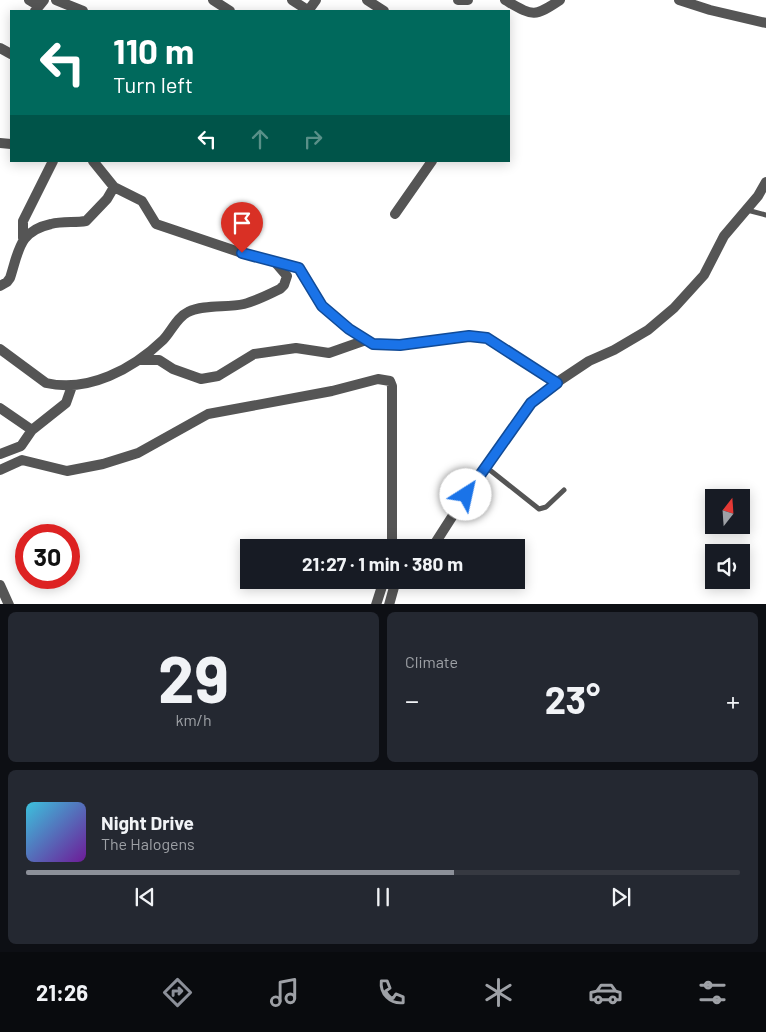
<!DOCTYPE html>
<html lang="en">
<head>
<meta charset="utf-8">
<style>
	:root { --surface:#171b24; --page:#242831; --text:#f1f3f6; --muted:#9ea1a6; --line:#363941; --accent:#8c9099 }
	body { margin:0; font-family:Barlow,sans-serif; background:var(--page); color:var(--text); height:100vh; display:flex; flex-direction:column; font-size:19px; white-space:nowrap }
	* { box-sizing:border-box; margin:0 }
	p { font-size:16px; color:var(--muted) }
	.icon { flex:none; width:28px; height:28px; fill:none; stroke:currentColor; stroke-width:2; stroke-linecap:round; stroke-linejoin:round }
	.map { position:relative; height:604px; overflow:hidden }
	.sheet { display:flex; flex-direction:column; gap:8px; padding:8px; background:#0d0f14; flex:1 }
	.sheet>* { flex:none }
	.hud { position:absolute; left:10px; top:10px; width:500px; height:152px; border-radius:0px; box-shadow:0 2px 12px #0003; background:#00695c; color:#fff; overflow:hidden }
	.needle { width:32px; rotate:17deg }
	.controls { position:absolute; left:705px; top:489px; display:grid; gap:10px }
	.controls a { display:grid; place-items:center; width:45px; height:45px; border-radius:0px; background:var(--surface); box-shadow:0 2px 12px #0003; font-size:25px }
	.speed { position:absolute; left:15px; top:524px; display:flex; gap:10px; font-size:25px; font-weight:700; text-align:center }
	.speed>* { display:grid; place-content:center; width:65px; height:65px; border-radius:50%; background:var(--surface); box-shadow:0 2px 12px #0003; line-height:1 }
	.speed .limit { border:8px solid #d22; background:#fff; color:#111 }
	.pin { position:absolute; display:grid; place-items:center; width:42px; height:42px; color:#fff; margin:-51px -21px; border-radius:50% 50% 50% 0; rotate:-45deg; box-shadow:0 0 5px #0007 }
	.pin .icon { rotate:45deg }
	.me { position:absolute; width:55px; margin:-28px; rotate:35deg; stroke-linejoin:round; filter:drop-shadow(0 0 4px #0008) }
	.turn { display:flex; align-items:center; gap:18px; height:105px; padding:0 20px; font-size:22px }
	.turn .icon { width:65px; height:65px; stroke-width:2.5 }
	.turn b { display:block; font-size:35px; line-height:42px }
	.lanes { display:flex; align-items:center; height:48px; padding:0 20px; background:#0003; justify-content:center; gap:25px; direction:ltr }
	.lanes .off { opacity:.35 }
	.big { font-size:38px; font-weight:700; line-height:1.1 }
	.sheet .tile { flex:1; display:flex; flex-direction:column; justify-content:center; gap:8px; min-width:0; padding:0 18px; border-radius:8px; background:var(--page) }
	.sheet .dial { align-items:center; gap:0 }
	.dial b { font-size:65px; line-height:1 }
	.song { display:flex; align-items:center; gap:15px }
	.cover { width:60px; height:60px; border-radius:8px; background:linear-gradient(135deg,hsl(190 70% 55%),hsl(280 70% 35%)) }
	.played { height:5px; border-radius:2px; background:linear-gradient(90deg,var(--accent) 60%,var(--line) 60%) }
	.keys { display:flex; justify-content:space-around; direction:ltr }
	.heat { display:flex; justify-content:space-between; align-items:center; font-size:28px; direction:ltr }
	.sheet .tiles { flex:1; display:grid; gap:8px; grid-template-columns:1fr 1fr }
	.tile:last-child { grid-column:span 2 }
	.trip { position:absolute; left:240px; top:539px; width:285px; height:50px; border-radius:0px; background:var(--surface); box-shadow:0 2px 12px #0003; font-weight:700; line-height:50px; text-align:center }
	.tab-bar { display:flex; height:80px; justify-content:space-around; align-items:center; background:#090b0e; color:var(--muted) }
	.tab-bar .icon { width:35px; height:35px }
	.tab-bar .selected { color:var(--accent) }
	.tab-bar b { font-size:22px; color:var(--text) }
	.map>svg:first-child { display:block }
</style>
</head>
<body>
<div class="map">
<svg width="766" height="605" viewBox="0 0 766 605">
	<rect width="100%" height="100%" fill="#fff"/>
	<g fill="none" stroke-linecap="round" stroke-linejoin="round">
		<!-- service -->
		<path stroke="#555" stroke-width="5" d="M747 210 766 215
			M486 467 539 509 546 507 564 490"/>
		<!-- minor -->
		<path stroke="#555" stroke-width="10" d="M29 0 39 6
			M56 0 83 11
			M213 0 230 11
			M292 0 309 11
			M367 0 384 11
			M458 0H468
			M505 0C533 16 533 18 560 0
			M679 0 710 10 766 23
			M35 11 44 0
			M308 11 316 0
			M0 48 11 54
			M0 143 11 144
			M93 161 114 187 142 201 156 224 242 253 299 268 322 306 349 329 373 344 401 345 469 336 487 338 557 383
			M395 214 432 161
			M23 238V221L53 161
			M0 286 7 282 10 278C19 250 19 231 51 224 63 221 75 223 86 221L107 199 114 187
			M0 349 46 383C88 393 133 369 163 340 171 332 177 317 188 312 204 304 227 308 244 304 256 301 269 294 280 289L284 285 287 276 275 262
			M140 360H159L173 369 201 379 218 376 254 354 296 348 329 353 366 340
			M0 408 32 430
			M0 454 21 446 32 430 66 403 72 386
			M0 470 22 460 67 471 103 464 138 453 208 414 332 391 378 379 390 381 392 386V548
			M432 548 466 495 531 403 559 381 589 361 614 350 648 330 674 308 704 275 724 236 758 196 766 182
			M0 585 9 605
			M376 605 384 580
			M389 605 396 580"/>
	</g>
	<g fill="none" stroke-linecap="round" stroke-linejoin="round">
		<!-- route casing -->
		<g stroke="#114b97" stroke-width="12">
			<path id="route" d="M242 253 299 268 322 306 349 329 373 344 400 345 469 336 487 338 557 383 531 403 466 495"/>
		</g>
		<!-- route -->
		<use href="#route" stroke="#1a73e8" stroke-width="9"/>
	</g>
</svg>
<div class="controls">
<a><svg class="needle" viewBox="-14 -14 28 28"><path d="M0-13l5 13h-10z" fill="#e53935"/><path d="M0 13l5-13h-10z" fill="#9ea1a6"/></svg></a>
<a><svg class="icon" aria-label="sound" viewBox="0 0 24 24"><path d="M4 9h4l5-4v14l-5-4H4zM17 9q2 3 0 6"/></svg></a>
</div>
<div class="speed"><div class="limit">30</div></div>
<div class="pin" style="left:242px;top:253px;background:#d93025"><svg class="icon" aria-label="arrive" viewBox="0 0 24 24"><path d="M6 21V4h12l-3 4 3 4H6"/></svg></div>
<svg class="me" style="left:466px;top:495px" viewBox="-20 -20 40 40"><circle r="19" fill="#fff"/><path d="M0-13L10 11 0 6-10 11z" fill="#1a73e8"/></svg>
<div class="trip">21:27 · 1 min · 380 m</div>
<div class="hud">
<div class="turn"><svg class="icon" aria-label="left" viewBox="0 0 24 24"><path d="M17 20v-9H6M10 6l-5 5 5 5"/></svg><div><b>110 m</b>Turn left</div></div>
<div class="lanes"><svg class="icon" aria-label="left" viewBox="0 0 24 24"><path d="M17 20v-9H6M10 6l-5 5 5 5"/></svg><svg class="icon off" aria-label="ahead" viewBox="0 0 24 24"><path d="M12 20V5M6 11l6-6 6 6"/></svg><svg class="icon off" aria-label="right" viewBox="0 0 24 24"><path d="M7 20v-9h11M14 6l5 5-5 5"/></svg></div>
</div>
</div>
<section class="sheet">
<div class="tiles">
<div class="tile dial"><b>29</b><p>km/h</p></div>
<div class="tile"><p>Climate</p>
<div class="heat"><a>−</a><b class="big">23°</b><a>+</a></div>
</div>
<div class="tile">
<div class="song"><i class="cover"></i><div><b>Night Drive</b><p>The Halogens</p></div></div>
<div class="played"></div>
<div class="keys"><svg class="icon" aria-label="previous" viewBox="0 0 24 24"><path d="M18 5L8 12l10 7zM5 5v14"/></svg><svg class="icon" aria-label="pause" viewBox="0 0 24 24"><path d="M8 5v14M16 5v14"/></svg><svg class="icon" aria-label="next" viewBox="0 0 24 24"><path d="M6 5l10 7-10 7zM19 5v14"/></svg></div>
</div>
</div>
</section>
<nav class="tab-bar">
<b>21:26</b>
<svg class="icon selected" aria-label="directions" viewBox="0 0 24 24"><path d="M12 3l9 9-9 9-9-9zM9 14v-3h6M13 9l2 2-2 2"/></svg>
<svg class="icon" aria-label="music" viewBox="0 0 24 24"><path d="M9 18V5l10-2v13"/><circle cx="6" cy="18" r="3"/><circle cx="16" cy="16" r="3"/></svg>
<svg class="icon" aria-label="phone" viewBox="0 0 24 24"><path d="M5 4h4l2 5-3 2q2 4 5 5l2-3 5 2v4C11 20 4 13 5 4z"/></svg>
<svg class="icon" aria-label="climate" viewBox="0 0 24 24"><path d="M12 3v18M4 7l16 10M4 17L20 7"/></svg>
<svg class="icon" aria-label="car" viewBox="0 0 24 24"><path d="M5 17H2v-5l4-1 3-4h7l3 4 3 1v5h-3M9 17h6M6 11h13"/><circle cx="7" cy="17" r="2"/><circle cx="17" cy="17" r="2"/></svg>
<svg class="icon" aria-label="filters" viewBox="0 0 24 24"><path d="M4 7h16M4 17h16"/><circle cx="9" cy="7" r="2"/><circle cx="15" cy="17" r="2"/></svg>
</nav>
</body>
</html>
